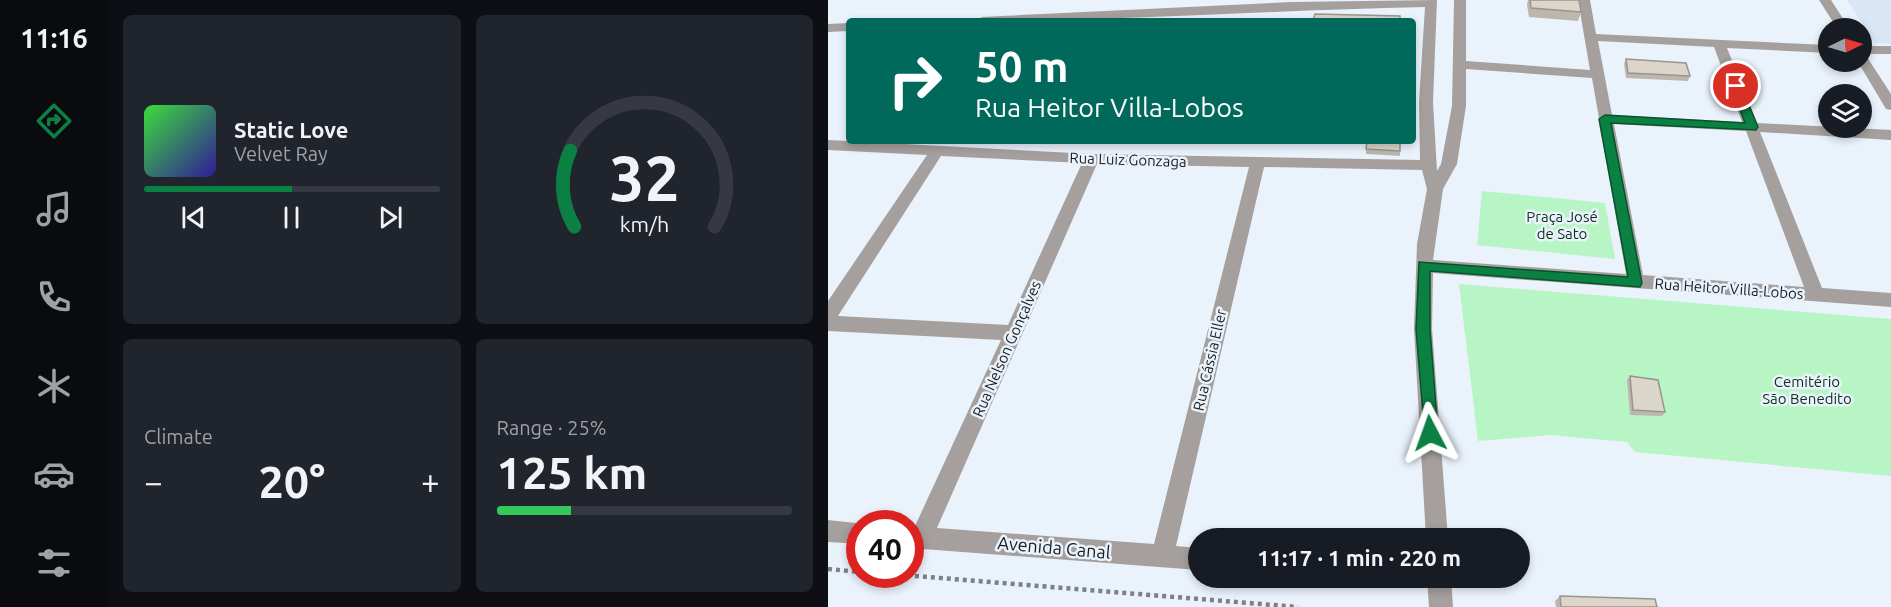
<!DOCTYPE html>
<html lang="en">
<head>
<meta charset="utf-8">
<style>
	:root { --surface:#171b24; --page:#20242c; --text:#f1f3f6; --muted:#9ea1a6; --line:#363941; --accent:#0b8043 }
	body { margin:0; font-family:Ubuntu,sans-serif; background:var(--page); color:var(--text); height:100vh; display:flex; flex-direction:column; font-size:22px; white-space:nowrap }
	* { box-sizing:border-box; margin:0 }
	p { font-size:20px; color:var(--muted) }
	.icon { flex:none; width:33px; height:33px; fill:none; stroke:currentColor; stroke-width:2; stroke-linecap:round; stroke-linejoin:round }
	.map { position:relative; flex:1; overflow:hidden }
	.panel { display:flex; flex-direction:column; gap:15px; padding:15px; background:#0d0f14; width:720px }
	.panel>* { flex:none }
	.guide { position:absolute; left:18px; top:18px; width:570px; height:126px; border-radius:6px; box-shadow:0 3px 9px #0003; background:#00695c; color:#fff; overflow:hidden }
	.needle { width:39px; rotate:85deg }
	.buttons { position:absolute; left:990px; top:18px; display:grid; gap:12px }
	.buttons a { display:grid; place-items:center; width:54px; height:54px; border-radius:50%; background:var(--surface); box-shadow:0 3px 9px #0003; font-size:30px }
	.speed { position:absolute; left:18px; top:510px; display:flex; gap:12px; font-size:30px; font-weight:700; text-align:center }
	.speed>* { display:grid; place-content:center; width:78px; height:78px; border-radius:50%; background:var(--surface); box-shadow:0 3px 9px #0003; line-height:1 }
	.speed .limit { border:9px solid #d22; background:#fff; color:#111 }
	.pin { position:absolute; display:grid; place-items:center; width:51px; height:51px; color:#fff; margin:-26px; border:3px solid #fff; border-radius:50%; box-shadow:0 2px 6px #0007 }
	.me { position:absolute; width:66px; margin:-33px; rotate:356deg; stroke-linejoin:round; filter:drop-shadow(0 0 4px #0008) }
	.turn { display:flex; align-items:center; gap:21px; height:126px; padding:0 30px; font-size:27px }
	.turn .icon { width:78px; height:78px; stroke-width:2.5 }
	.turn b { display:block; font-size:42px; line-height:51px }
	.big { font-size:45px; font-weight:700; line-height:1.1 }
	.panel .widget { flex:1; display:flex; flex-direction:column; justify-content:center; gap:9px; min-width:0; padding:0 21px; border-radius:9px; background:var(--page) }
	.panel .dial { align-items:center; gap:0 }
	.dial svg { height:156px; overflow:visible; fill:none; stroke:var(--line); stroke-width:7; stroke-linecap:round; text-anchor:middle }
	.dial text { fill:var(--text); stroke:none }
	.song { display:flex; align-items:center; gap:18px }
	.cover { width:72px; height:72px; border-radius:9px; background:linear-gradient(135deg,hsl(120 70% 55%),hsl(250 70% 35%)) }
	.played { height:6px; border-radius:3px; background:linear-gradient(90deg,var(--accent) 50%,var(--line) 50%) }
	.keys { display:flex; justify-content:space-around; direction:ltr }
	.heat { display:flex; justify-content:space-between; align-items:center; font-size:33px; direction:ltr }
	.charge { height:9px; border-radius:4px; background:linear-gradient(90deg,#34c759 25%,var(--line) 0) }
	.panel .tiles { flex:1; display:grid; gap:15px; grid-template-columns:repeat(2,1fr) }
	.trip { position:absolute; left:360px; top:528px; width:342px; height:60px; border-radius:30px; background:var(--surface); box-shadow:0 3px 9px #0003; font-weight:700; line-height:60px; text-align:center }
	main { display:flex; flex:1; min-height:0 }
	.tab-bar { display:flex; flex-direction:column; width:108px; justify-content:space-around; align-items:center; background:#090b0e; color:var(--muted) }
	.tab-bar .icon { width:42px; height:42px }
	.tab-bar .current { color:var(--accent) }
	.tab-bar b { font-size:27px; color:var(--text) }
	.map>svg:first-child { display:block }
</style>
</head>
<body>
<main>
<nav class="tab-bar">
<b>11:16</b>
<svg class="icon current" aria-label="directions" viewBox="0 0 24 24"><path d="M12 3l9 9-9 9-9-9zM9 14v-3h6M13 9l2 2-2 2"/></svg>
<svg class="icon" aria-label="music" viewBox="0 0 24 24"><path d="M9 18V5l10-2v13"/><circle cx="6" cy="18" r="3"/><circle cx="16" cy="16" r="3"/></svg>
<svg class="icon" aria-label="phone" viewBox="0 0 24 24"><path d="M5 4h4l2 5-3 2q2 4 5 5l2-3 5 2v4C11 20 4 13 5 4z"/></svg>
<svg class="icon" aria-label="climate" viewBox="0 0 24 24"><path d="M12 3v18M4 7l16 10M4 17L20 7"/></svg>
<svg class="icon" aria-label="car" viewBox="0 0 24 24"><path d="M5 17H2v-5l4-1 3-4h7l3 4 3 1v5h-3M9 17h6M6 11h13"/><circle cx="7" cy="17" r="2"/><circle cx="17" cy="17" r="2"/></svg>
<svg class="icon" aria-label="filters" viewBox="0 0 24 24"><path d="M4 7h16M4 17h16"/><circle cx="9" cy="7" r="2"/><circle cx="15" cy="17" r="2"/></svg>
</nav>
<section class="panel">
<div class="tiles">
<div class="widget">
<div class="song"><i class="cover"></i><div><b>Static Love</b><p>Velvet Ray</p></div></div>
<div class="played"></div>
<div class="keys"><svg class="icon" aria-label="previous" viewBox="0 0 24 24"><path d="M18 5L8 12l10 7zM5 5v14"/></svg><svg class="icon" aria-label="pause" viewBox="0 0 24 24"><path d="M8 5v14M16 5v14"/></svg><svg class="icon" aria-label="next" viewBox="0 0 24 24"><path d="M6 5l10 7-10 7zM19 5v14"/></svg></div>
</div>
<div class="widget dial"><svg viewBox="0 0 100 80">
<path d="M14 69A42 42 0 1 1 86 69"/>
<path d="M14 69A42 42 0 0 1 12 30" stroke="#0b8043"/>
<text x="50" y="56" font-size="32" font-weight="700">32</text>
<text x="50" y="72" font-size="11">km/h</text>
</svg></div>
<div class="widget"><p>Climate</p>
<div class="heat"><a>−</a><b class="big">20°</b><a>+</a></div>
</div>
<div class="widget"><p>Range · 25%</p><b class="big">125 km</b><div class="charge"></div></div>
</div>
</section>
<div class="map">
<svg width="1063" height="607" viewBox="0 0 1063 607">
	<rect width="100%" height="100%" fill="#eaf2fc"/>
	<!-- built -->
	<path fill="#d8e6f6" d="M1019 0H1063V44L1047 43Z"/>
	<!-- green -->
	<path fill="#b7f5c5" d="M654 191 777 203 787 259 649 245Z
		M631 284 1063 319V476L807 452 799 442 722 435 650 441Z"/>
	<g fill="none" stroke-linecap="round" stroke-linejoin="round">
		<!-- path -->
		<path stroke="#7c8187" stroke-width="4.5" stroke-dasharray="4 4" stroke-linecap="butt" d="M0 569 32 572
			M63 574 470 607"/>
		<!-- minor -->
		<path fill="#a5a09d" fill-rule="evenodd" d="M609 0 605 102 609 171 613 164 624 106 626 0H638V61L762 70 750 0H762L768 34 1000 45V53L899 48 929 123 1063 130V140L932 132 994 288 1063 293V307L605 273 604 329 620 538H598L586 329 589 244 599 189 594 170 436 167 348 546 370 548V570L82 548V526H87L173 340 0 331V301L99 155 0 150V140L264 154 592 160 591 102 597 7C447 10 298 21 148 21L154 17 463 2ZM770 41 886 47 914 122 784 115ZM638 69 764 78 798 274 605 260 615 189 629 164 638 106ZM786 124 918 131 976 287 815 275ZM113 156 254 163 180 325 10 316ZM269 164 421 167 326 544 109 528Z
			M991 0H1003L1021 28H1009Z
			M21 23V31L0 32V24Z
			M1034 46H1063V54H1037L1063 94V110L1058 109 1030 62H1034Z
			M0 520 37 524H32V544L0 542Z
			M599 578H623L625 607H601Z"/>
	</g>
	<!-- wall -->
	<path fill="#bcb7ae" d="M700 0H751L753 12 750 21 701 17 699 5Z
		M798 59 862 76 860 81 798 78 796 64Z
		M572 141V156L538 154V149Z
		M802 376 837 412 834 416 802 415 799 380Z
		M732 596 829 607H728L727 601Z"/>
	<!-- building -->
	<path fill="#dbd5ca" stroke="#99958d" stroke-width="1.5" d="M702 0H751L753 12 703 8Z
		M487 14 572 16V21H485Z
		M798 59 858 63 862 76 800 73Z
		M539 141H572V151L538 149Z
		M802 376 830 380 837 412 805 410Z
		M732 596 827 599 829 607H733Z"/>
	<!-- route -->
	<path fill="#0b8043" stroke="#07532c" stroke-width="1.5" d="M908 83 913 86 930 127 928 130 783 123 814 283 812 287 602 271V329L610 433 608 438 602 441 597 438 588 329 591 262 800 277 771 119 777 115 917 123 903 86Z"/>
	<g text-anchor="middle" stroke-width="5" stroke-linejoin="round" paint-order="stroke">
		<!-- street labels -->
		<g font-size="15" fill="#1a1d20" stroke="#eaf2fc">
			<text transform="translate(300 160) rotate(2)" y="5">Rua Luiz Gonzaga</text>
			<text transform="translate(901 289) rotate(4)" y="5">Rua Heitor Villa-Lobos</text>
			<text transform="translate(179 349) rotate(-66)" y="5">Rua Nelson Gonçalves</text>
			<text transform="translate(382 360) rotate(-77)" y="5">Rua Cássia Eller</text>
		</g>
		<!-- park labels -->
		<g font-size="15" fill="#0c3219" stroke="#eaf2fc">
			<text x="734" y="222">Praça José<tspan x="734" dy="17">de Sato</tspan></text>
			<text x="979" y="387">Cemitério<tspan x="979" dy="17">São Benedito</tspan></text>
		</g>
		<!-- near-street labels -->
		<g font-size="18" fill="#1a1d20" stroke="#eaf2fc">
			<text transform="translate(226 548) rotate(5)" y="6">Avenida Canal</text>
		</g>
	</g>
</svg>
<div class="buttons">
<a><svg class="needle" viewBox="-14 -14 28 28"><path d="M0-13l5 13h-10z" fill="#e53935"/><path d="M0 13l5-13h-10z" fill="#9ea1a6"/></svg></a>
<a><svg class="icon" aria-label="layers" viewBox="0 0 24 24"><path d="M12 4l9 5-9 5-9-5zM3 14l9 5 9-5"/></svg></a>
</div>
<div class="speed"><div class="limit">40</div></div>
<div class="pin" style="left:908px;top:86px;background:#d93025"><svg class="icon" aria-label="arrive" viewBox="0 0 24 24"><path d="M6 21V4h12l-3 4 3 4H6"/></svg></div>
<svg class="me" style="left:602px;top:433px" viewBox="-20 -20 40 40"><path d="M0-17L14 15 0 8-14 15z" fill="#0b8043" stroke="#fff" stroke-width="4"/></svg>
<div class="trip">11:17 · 1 min · 220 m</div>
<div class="guide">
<div class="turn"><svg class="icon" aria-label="right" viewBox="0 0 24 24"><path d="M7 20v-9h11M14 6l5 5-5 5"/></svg><div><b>50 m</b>Rua Heitor Villa-Lobos</div></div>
</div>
</div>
</main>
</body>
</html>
